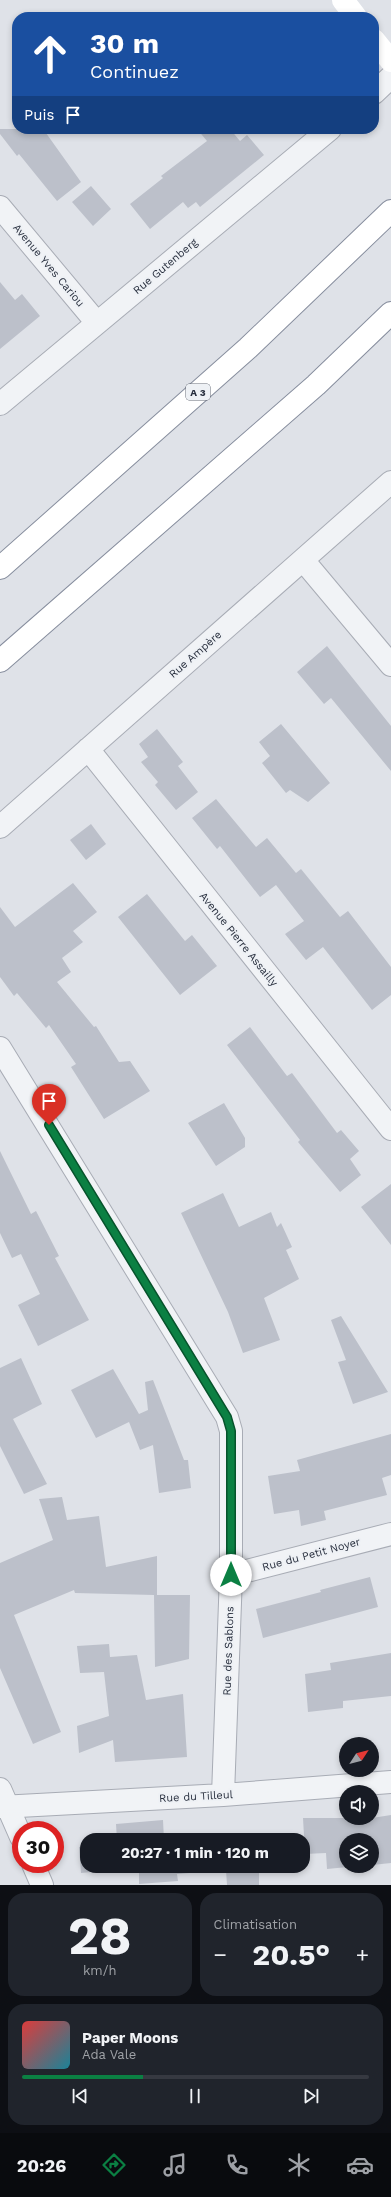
<!DOCTYPE html>
<html lang="fr">
<head>
<meta charset="utf-8">
<style>
	:root { --surface:#171b24; --page:#20242c; --text:#f1f3f6; --muted:#9ea1a6; --line:#363941; --accent:#0b8043 }
	body { margin:0; font-family:"Work Sans",sans-serif; background:var(--page); color:var(--text); height:100vh; display:flex; flex-direction:column; font-size:15px; white-space:nowrap }
	* { box-sizing:border-box; margin:0 }
	p { font-size:13px; color:var(--muted) }
	.icon { flex:none; width:22px; height:22px; fill:none; stroke:currentColor; stroke-width:2; stroke-linecap:round; stroke-linejoin:round }
	.map { position:relative; height:1885px; overflow:hidden }
	.side { display:flex; flex-direction:column; gap:8px; padding:8px; background:#0d0f14; flex:1 }
	.side>* { flex:none }
	.top-card { position:absolute; left:12px; top:12px; width:367px; height:122px; border-radius:16px; box-shadow:0 2px 6px #0003; background:#1a4fa0; color:#fff; overflow:hidden }
	.needle { width:26px; rotate:54deg }
	.tools { position:absolute; left:339px; top:1737px; display:grid; gap:8px }
	.tools a { display:grid; place-items:center; width:40px; height:40px; border-radius:50%; background:var(--surface); box-shadow:0 2px 6px #0003; font-size:20px }
	.speed { position:absolute; left:12px; top:1821px; display:flex; gap:8px; font-size:20px; font-weight:700; text-align:center }
	.speed>* { display:grid; place-content:center; width:52px; height:52px; border-radius:50%; background:var(--surface); box-shadow:0 2px 6px #0003; line-height:1 }
	.speed .limit { border:6px solid #d22; background:#fff; color:#111 }
	.pin { position:absolute; display:grid; place-items:center; width:34px; height:34px; color:#fff; margin:-41px -17px; border-radius:50% 50% 50% 0; rotate:-45deg; box-shadow:0 0 4px #0007 }
	.pin .icon { rotate:45deg }
	.me { position:absolute; width:44px; margin:-22px; rotate:0deg; stroke-linejoin:round; filter:drop-shadow(0 0 3px #0008) }
	.turn { display:flex; align-items:center; gap:14px; height:84px; padding:0 12px; font-size:18px }
	.turn .icon { width:52px; height:52px; stroke-width:2.5 }
	.turn b { display:block; font-size:28px; line-height:34px }
	.then { display:flex; align-items:center; height:38px; padding:0 12px; background:#0003; gap:8px; font-size:15px }
	.big { font-size:30px; font-weight:700; line-height:1.1 }
	.side .card { flex:1; display:flex; flex-direction:column; justify-content:center; gap:6px; min-width:0; padding:0 14px; border-radius:16px; background:var(--page) }
	.side .dial { align-items:center; gap:0 }
	.dial b { font-size:52px; line-height:1 }
	.song { display:flex; align-items:center; gap:12px }
	.cover { width:48px; height:48px; border-radius:6px; background:linear-gradient(135deg,hsl(0 70% 55%),hsl(190 70% 35%)) }
	.played { height:4px; border-radius:2px; background:linear-gradient(90deg,var(--accent) 35%,var(--line) 35%) }
	.keys { display:flex; justify-content:space-around; direction:ltr }
	.heat { display:flex; justify-content:space-between; align-items:center; font-size:22px; direction:ltr }
	.side .tiles { flex:1; display:grid; gap:8px; grid-template-columns:1fr 1fr }
	.card:last-child { grid-column:span 2 }
	.trip { position:absolute; left:80px; top:1833px; width:230px; height:40px; border-radius:16px; background:var(--surface); box-shadow:0 2px 6px #0003; font-weight:700; line-height:40px; text-align:center }
	.dock { display:flex; height:64px; justify-content:space-around; align-items:center; background:#090b0e; color:var(--muted) }
	.dock .icon { width:28px; height:28px }
	.dock .active { color:var(--accent) }
	.dock b { font-size:18px; color:var(--text) }
	.map>svg:first-child { display:block }
</style>
</head>
<body>
<div class="map">
<svg width="391" height="1885" viewBox="0 0 391 1885">
	<rect width="100%" height="100%" fill="#dfe2e8"/>
	<!-- building -->
	<path fill="#bcc0ca" d="M0 129H51L46 133 81 182 57 201 19 154 17 156 0 134Z
		M197 129H230L240 141 247 135 264 155 200 207 196 202 188 208 183 202 150 229 130 204 163 178 161 176 207 141Z
		M91 186 111 209 93 226 72 202Z
		M0 282 15 300 22 294 40 316 0 349Z
		M327 646 391 726V771L331 698 324 704 297 672Z
		M281 724 330 783 308 802 290 790 286 793 262 763 270 756 259 742Z
		M157 729 183 762 178 766 198 792 176 810 155 785 158 782 141 762 148 757 139 744Z
		M216 799 256 847 267 838 296 873 301 869 340 917 348 911 391 967V995L372 1010 323 947 306 960 285 934 304 921 276 885 260 897 220 846 217 849 192 818Z
		M91 824 106 844 86 860 70 840Z
		M73 883 97 912 73 931 83 942 62 958 71 972 57 982 94 1027 96 1026 119 1062 130 1061 150 1091 104 1119 71 1067 76 1064 49 1025 46 1028 17 993 14 996 0 977V907L15 927Z
		M147 894 185 941 192 935 217 966 180 995 118 917Z
		M250 1027 287 1076 292 1073 337 1133 341 1130 359 1151 350 1159 361 1175 340 1192 298 1142 300 1140 227 1045Z
		M224 1103 245 1138V1147L216 1166 188 1123Z
		M0 1151 31 1214 36 1211 59 1256 55 1258 89 1320 38 1346 18 1305 40 1294 21 1254 12 1258 0 1233Z
		M391 1184V1245L361 1207Z
		M223 1193 239 1227 271 1212 277 1227 281 1223 292 1247 286 1250 299 1279 264 1298 280 1340 243 1353 228 1312 181 1213Z
		M341 1316 388 1392 353 1404 338 1362 346 1360 331 1320Z
		M21 1358 42 1404 13 1419 47 1484 24 1494 0 1446V1368Z
		M113 1369 139 1414 148 1410 145 1382 153 1380 184 1460H188L191 1488 159 1493 153 1445 140 1450 129 1422 96 1438 71 1390Z
		M391 1434V1475L382 1478 387 1495 324 1511 326 1520 301 1526 299 1510 274 1514 268 1476 300 1471 297 1460Z
		M62 1497 67 1520 99 1516 106 1567 157 1556V1595H190L189 1659 155 1667 154 1595 75 1593 74 1590 14 1615 61 1732 33 1744 0 1668V1563L53 1540 39 1499Z
		M370 1577 378 1607 263 1638 256 1609 321 1592 320 1590Z
		M109 1644 110 1657 137 1655 146 1700 183 1694 187 1757 115 1762 113 1740 79 1753 77 1726 109 1716 104 1672 80 1673 77 1646Z
		M391 1653V1696L343 1701V1708L308 1712 305 1674 331 1670 330 1663Z
		M391 1815V1863L372 1865V1840H346V1866H358L327 1869 326 1853 305 1854 303 1818H372Z
		M163 1820 164 1840 257 1835 258 1840H117L116 1824Z
		M87 1846V1866H259V1885H227L226 1870 177 1874 178 1881 139 1884V1873H135V1868L81 1873 79 1847Z"/>
	<g fill="none" stroke-linecap="round" stroke-linejoin="round">
		<!-- street casing -->
		<g stroke="#a8acb5" stroke-width="24">
			<path id="street" d="M374 93 391 77
				M0 207 97 323
				M0 404 330 129
				M303 560 391 665
				M88 749 391 1129
				M0 827 391 482
				M0 1048 227 1417 231 1431V1575L223 1795
				M231 1575 391 1534
				M0 1789 21 1837
				M0 1807 223 1795 391 1782
				M33 1864 42 1885"/>
		</g>
		<!-- highway casing -->
		<g stroke="#878e9e" stroke-width="24">
			<path id="highway" d="M0 568 248 348 391 211
				M0 661 316 385 391 313"/>
		</g>
		<!-- street -->
		<use href="#street" stroke="#f1f3f6" stroke-width="22"/>
		<!-- secondary -->
		<path stroke="#fff" stroke-width="22" d="M343 0 356 17
			M374 40 391 61"/>
		<!-- highway -->
		<use href="#highway" stroke="#fff" stroke-width="22"/>
	</g>
	<g fill="none" stroke-linecap="round" stroke-linejoin="round">
		<!-- route casing -->
		<g stroke="#07532c" stroke-width="10">
			<path id="route" d="M49 1125 227 1417 231 1431V1575"/>
		</g>
		<!-- route -->
		<use href="#route" stroke="#0b8043" stroke-width="7"/>
	</g>
	<g text-anchor="middle" stroke-width="4" stroke-linejoin="round" paint-order="stroke">
		<!-- shield labels -->
		<rect fill="#eef1f5" stroke="#636975" stroke-width="1" x="186" y="384" width="24" height="16" rx="3"/>
		<g font-size="10" font-weight="bold" fill="#282f3e">
			<text x="198" y="396">A 3</text>
		</g>
		<!-- street labels -->
		<g font-size="11" fill="#282f3e" stroke="#eef1f5">
			<text transform="translate(49 265) rotate(50)" y="4">Avenue Yves Cariou</text>
			<text transform="translate(165 266) rotate(-40)" y="4">Rue Gutenberg</text>
			<text transform="translate(195 654) rotate(-41)" y="4">Rue Ampère</text>
			<text transform="translate(239 939) rotate(51)" y="4">Avenue Pierre Assailly</text>
			<text transform="translate(311 1554) rotate(-15)" y="4">Rue du Petit Noyer</text>
			<text transform="translate(228 1651) rotate(-88)" y="4">Rue des Sablons</text>
			<text transform="translate(196 1796) rotate(-3)" y="4">Rue du Tilleul</text>
		</g>
	</g>
</svg>
<div class="tools">
<a><svg class="needle" viewBox="-14 -14 28 28"><path d="M0-13l5 13h-10z" fill="#e53935"/><path d="M0 13l5-13h-10z" fill="#9ea1a6"/></svg></a>
<a><svg class="icon" aria-label="sound" viewBox="0 0 24 24"><path d="M4 9h4l5-4v14l-5-4H4zM17 9q2 3 0 6"/></svg></a>
<a><svg class="icon" aria-label="layers" viewBox="0 0 24 24"><path d="M12 4l9 5-9 5-9-5zM3 14l9 5 9-5"/></svg></a>
</div>
<div class="speed"><div class="limit">30</div></div>
<div class="pin" style="left:49px;top:1125px;background:#d93025"><svg class="icon" aria-label="arrive" viewBox="0 0 24 24"><path d="M6 21V4h12l-3 4 3 4H6"/></svg></div>
<svg class="me" style="left:231px;top:1575px" viewBox="-20 -20 40 40"><circle r="19" fill="#fff"/><path d="M0-13L10 11 0 6-10 11z" fill="#0b8043"/></svg>
<div class="trip">20:27 · 1 min · 120 m</div>
<div class="top-card">
<div class="turn"><svg class="icon" aria-label="ahead" viewBox="0 0 24 24"><path d="M12 20V5M6 11l6-6 6 6"/></svg><div><b>30 m</b>Continuez</div></div>
<div class="then">Puis<svg class="icon" aria-label="arrive" viewBox="0 0 24 24"><path d="M6 21V4h12l-3 4 3 4H6"/></svg></div>
</div>
</div>
<section class="side">
<div class="tiles">
<div class="card dial"><b>28</b><p>km/h</p></div>
<div class="card"><p>Climatisation</p>
<div class="heat"><a>−</a><b class="big">20.5°</b><a>+</a></div>
</div>
<div class="card">
<div class="song"><i class="cover"></i><div><b>Paper Moons</b><p>Ada Vale</p></div></div>
<div class="played"></div>
<div class="keys"><svg class="icon" aria-label="previous" viewBox="0 0 24 24"><path d="M18 5L8 12l10 7zM5 5v14"/></svg><svg class="icon" aria-label="pause" viewBox="0 0 24 24"><path d="M8 5v14M16 5v14"/></svg><svg class="icon" aria-label="next" viewBox="0 0 24 24"><path d="M6 5l10 7-10 7zM19 5v14"/></svg></div>
</div>
</div>
</section>
<nav class="dock">
<b>20:26</b>
<svg class="icon active" aria-label="directions" viewBox="0 0 24 24"><path d="M12 3l9 9-9 9-9-9zM9 14v-3h6M13 9l2 2-2 2"/></svg>
<svg class="icon" aria-label="music" viewBox="0 0 24 24"><path d="M9 18V5l10-2v13"/><circle cx="6" cy="18" r="3"/><circle cx="16" cy="16" r="3"/></svg>
<svg class="icon" aria-label="phone" viewBox="0 0 24 24"><path d="M5 4h4l2 5-3 2q2 4 5 5l2-3 5 2v4C11 20 4 13 5 4z"/></svg>
<svg class="icon" aria-label="climate" viewBox="0 0 24 24"><path d="M12 3v18M4 7l16 10M4 17L20 7"/></svg>
<svg class="icon" aria-label="car" viewBox="0 0 24 24"><path d="M5 17H2v-5l4-1 3-4h7l3 4 3 1v5h-3M9 17h6M6 11h13"/><circle cx="7" cy="17" r="2"/><circle cx="17" cy="17" r="2"/></svg>
</nav>
</body>
</html>
